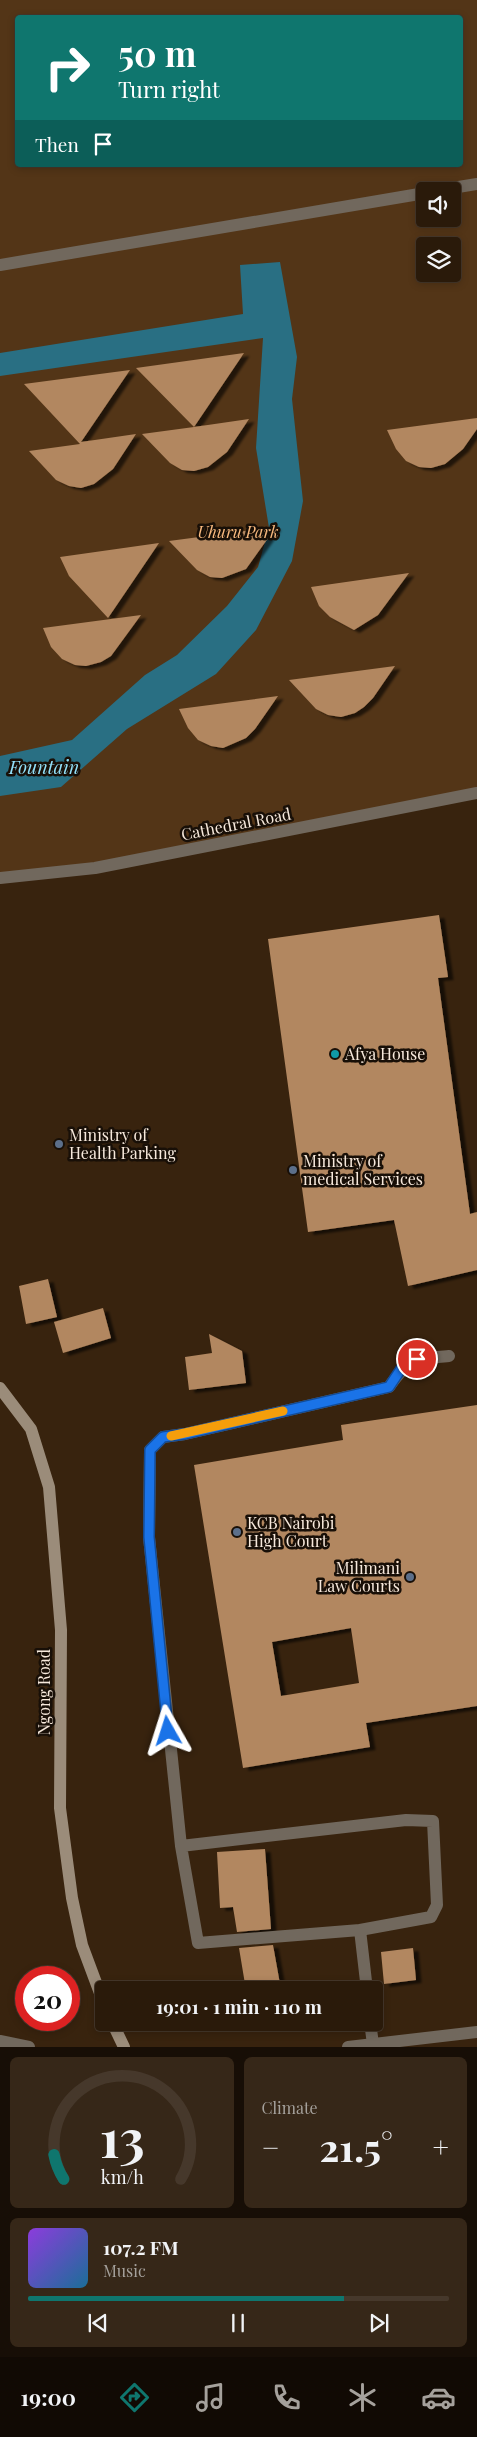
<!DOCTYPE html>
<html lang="en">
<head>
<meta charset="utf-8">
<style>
	:root { --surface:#2a1a0a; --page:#362718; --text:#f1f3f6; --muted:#a5a19c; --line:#46382b; --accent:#0f766e }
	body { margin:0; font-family:"Playfair Display",serif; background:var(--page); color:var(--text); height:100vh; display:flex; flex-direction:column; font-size:19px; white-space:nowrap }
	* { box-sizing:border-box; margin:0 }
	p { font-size:16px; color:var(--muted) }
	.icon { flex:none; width:28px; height:28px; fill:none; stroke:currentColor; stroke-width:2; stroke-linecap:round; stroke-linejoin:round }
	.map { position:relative; height:2047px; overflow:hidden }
	.side { display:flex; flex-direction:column; gap:10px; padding:10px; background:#170e06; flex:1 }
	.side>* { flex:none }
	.guide { position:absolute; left:15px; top:15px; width:448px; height:152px; border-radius:5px; box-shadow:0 2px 8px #0003,0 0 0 1px var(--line); background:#0f766e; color:#fff; overflow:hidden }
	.tools { position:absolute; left:416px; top:182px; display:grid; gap:10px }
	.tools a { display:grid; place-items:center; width:45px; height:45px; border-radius:5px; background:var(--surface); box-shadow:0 2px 8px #0003,0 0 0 1px var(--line); font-size:25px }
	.speed { position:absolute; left:15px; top:1966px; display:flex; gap:10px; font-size:25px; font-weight:700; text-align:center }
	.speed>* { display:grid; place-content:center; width:65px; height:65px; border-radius:50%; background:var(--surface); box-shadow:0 2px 8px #0003,0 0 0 1px var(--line); line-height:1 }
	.speed .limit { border:8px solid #d22; background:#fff; color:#111 }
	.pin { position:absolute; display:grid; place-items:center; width:42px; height:42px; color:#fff; margin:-21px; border:2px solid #fff; border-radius:50%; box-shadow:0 1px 5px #0007 }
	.me { position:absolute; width:55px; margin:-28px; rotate:354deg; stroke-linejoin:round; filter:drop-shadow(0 0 4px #0008) }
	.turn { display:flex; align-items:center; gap:18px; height:105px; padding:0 20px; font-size:22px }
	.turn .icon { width:65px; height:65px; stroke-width:2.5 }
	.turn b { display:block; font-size:35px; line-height:42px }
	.then { display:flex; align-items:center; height:48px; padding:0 20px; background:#0003; gap:10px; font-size:19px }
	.big { font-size:38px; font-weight:700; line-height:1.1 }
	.side .tile { flex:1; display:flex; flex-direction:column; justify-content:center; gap:8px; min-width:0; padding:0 18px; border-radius:8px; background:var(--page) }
	.side .dial { align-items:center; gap:0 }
	.dial svg { height:130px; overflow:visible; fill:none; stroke:var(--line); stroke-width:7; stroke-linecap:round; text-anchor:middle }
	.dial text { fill:var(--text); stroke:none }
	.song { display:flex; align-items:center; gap:15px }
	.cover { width:60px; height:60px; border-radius:8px; background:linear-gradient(135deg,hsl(270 70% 55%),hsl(200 70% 35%)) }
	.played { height:5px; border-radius:2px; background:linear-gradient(90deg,var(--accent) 75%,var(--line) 75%) }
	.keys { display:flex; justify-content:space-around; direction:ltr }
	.heat { display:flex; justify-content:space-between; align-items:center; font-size:28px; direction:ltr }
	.side .tiles { flex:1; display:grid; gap:10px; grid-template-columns:1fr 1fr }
	.tile:last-child { grid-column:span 2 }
	.trip { position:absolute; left:95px; top:1981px; width:288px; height:50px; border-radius:5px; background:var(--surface); box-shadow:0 2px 8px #0003,0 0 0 1px var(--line); font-weight:700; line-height:50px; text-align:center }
	.menu { display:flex; height:80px; justify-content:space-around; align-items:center; background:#110a04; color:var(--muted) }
	.menu .icon { width:35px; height:35px }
	.menu .current { color:var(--accent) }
	.menu b { font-size:22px; color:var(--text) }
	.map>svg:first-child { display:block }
</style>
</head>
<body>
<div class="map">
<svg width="477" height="2047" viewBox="0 0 477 2047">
	<defs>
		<filter id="shadow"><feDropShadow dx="5.5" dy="3" stdDeviation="1" flood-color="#0009"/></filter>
	</defs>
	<rect width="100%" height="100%" fill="#38230e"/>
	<!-- green -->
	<path fill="#533517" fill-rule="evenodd" d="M0 0H477V791L0 884ZM18 18H460V165H18ZM425 191H452V219H425ZM425 246H452V274H425Z"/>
	<!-- water -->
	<path fill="#296f83" d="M280 262 297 357 292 399 303 501 292 561 256 630 216 674 127 729 61 787 0 796V756L72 740 145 675 177 655 227 606 258 567 269 528 256 448 263 338 0 376V353L243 314 240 265Z"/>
	<!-- building -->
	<path fill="#b28760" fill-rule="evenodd" filter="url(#shadow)" d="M244 353 194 427 249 419 227 452 208 467 194 471 182 470 170 463 142 434 194 427 136 368Z
		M130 370 81 442 136 434 113 469 94 484 81 488 69 486 56 480 29 451 80 444 24 384Z
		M477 418V429L463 449 445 464 431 468 419 467 406 461 396 449 387 430Z
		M276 527 246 569 222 578 210 577 197 570 169 541Z
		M159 543 108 618 69 576 60 557Z
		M409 573 378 615 354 630 330 617 319 606 311 587Z
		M141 615 111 656 101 662 86 666 75 665 62 659 51 647 43 628Z
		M395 666 373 698 364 707 355 713 341 717 328 715 316 709 289 680Z
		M278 696 255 729 246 738 223 748 211 746 198 740 188 728 179 709Z
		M439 915 448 977 438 978 470 1214 477 1212V1270L408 1286 394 1220 308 1232 268 939Z
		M48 1279 57 1317 26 1324 19 1286Z
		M103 1308 111 1338 63 1353 54 1322Z
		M209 1334 242 1351 246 1383 189 1390 185 1357 212 1353Z
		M477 1405V1706L366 1723 370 1747 243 1768 194 1465 343 1440 341 1425ZM351 1628 359 1683 281 1696 272 1642Z
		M265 1849 271 1929 237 1932 233 1907 220 1908 217 1852Z
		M273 1945 280 1984 246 1990 239 1948Z
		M413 1948 416 1980 384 1984 381 1952Z"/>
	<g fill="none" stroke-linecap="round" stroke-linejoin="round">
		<!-- service -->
		<path stroke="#71685d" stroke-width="12" d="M181 1846 198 1943 360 1930
			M367 1990 360 1930 431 1917 437 1905 433 1821 406 1820 181 1846 149 1537 150 1450 163 1437 185 1434 389 1387C409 1358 415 1359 449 1356
			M370 2022 373 2044"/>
		<!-- minor -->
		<path stroke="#71685d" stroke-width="12" d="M434 191 477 184
			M0 265 425 193
			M0 878 95 868 477 793
			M0 2041 29 2047
			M348 2047 477 2032"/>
		<!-- secondary -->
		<path stroke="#9b8c7a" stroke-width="12" d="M0 1388 31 1429 49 1487 61 1630 60 1808 72 1898 82 1945 104 2004
			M112 2022 124 2047"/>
	</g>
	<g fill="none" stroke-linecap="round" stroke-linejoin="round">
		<!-- route casing -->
		<g stroke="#114b97" stroke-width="12">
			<path id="route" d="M168 1731 149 1537 150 1450 163 1437 185 1434 389 1387 401 1369 417 1359"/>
		</g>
		<!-- route -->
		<use href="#route" stroke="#1a73e8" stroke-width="9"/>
		<!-- slow -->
		<path stroke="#f59e0b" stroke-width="9" d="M171 1436 283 1411"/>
	</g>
	<!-- markers -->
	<circle fill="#0f9aa8" stroke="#180f07" stroke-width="2" cx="335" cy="1054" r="5"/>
	<g fill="#5c6f8a" stroke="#180f07" stroke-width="2">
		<circle cx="59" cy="1144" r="5"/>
		<circle cx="293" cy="1170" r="5"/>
		<circle cx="237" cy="1532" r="5"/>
		<circle cx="410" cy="1577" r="5"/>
	</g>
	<g text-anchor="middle" stroke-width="5" stroke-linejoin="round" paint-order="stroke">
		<!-- park labels -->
		<g font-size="16" font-style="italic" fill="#fabb80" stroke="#180f07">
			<text x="238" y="538">Uhuru Park</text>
		</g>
		<!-- street labels -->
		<g font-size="16" fill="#f7e9dc" stroke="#180f07">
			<text transform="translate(236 824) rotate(-11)" y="6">Cathedral Road</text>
			<text transform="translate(44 1692) rotate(-90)" y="6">Ngong Road</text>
		</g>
		<!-- poi labels -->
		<g font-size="16" fill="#f7e9dc" stroke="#180f07" text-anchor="start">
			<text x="345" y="1060">Afya House</text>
			<text x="69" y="1141">Ministry of<tspan x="69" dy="18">Health Parking</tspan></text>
			<text x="303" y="1167">Ministry of<tspan x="303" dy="18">medical Services</tspan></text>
			<text x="247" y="1529">KCB Nairobi<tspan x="247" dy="18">High Court</tspan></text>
			<text x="400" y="1574" text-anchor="end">Milimani<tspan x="400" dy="18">Law Courts</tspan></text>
		</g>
		<!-- water labels -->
		<g font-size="18" font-style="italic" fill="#93e1fa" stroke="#180f07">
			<text x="44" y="774">Fountain</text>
		</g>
	</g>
</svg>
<div class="tools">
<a><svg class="icon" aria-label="sound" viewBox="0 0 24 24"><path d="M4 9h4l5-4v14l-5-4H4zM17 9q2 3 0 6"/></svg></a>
<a><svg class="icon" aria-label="layers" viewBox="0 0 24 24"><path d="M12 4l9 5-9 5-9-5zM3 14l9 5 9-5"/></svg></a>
</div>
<div class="speed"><div class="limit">20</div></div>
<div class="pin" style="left:417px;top:1359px;background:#d93025"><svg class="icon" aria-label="arrive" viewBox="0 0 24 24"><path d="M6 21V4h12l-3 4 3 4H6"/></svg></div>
<svg class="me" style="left:168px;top:1731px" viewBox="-20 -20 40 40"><path d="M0-17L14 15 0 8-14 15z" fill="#1a73e8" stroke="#fff" stroke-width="4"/></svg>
<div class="trip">19:01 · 1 min · 110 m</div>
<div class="guide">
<div class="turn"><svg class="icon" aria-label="right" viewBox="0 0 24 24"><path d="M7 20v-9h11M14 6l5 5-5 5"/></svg><div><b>50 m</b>Turn right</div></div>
<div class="then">Then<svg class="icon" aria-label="arrive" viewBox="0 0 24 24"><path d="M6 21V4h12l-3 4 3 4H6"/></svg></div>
</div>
</div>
<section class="side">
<div class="tiles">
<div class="tile dial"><svg viewBox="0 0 100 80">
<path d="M14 69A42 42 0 1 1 86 69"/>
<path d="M14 69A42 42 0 0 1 8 54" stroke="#0f766e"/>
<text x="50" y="56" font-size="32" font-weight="700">13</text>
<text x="50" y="72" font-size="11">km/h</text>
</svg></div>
<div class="tile"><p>Climate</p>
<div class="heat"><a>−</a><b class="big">21.5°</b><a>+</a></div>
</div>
<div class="tile">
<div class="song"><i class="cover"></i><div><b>107.2 FM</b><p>Music</p></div></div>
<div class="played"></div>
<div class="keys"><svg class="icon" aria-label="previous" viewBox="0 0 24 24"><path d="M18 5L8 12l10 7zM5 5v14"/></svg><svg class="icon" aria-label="pause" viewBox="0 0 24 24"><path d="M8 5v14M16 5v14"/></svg><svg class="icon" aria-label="next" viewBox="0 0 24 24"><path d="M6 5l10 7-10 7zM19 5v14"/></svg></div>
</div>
</div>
</section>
<nav class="menu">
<b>19:00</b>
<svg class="icon current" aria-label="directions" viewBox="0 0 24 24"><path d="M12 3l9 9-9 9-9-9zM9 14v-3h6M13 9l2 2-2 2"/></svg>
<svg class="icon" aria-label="music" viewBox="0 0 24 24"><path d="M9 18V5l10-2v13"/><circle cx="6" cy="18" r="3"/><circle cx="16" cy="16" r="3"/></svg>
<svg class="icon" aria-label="phone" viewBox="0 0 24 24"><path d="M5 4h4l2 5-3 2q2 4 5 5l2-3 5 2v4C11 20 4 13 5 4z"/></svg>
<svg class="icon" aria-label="climate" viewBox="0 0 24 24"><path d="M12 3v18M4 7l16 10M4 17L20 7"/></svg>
<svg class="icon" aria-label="car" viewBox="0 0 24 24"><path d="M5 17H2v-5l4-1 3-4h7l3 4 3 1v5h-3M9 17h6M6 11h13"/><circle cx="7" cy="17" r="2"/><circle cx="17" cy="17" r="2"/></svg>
</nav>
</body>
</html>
